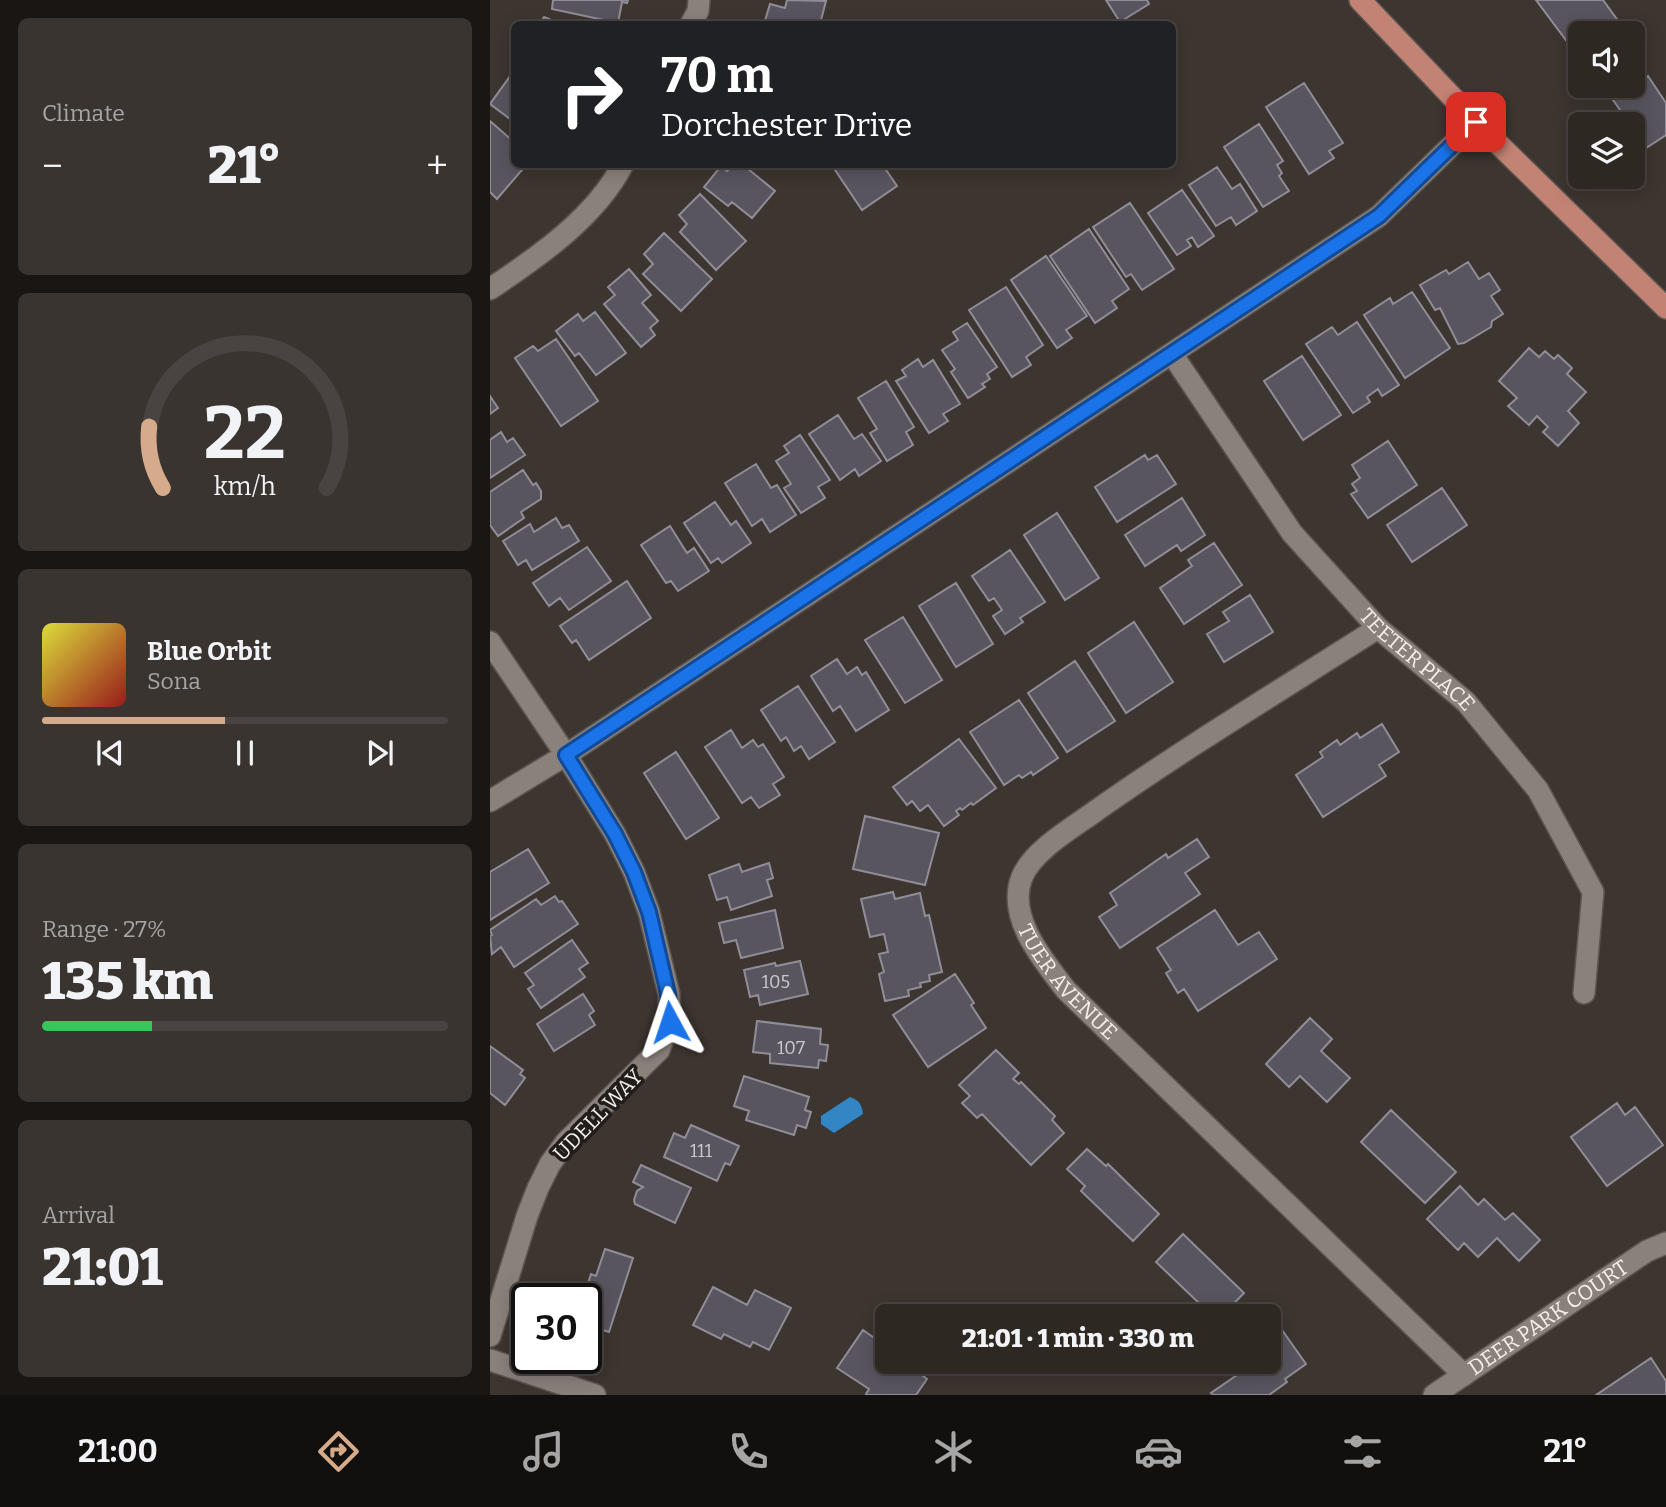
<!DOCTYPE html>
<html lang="en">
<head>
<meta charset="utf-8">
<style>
	:root { --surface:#2e2823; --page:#3a3430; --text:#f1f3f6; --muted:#a7a6a6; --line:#494441; --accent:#d6ab8b }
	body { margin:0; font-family:Bitter,serif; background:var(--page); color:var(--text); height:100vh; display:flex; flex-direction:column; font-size:26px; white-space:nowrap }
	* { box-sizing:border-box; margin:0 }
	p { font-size:23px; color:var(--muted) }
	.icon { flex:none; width:38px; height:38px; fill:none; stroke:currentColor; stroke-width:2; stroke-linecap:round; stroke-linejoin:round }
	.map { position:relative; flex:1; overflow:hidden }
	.details { display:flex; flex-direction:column; gap:18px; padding:18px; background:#191613; width:490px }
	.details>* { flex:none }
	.banner { position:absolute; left:21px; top:21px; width:665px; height:147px; border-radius:10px; box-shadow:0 4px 18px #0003,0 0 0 2px var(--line); background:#202124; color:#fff; overflow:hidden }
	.controls { position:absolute; left:1078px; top:21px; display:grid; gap:14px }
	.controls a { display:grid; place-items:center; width:77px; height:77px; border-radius:10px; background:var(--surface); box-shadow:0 4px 18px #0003,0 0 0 2px var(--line); font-size:35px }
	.speed { position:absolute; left:21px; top:1283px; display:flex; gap:14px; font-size:35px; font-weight:700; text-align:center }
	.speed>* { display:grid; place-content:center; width:91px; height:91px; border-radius:50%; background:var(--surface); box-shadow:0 4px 18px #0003,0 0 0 2px var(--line); line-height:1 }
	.speed .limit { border:4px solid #111; border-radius:10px; background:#fff; color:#111 }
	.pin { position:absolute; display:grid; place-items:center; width:60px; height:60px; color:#fff; margin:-30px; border-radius:14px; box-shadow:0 4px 10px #0006 }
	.me { position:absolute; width:77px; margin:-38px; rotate:355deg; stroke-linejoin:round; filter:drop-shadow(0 0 5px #0008) }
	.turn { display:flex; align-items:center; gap:24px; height:147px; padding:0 35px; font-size:32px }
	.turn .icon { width:91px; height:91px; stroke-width:2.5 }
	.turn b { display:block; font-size:49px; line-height:60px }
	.big { font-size:52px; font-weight:800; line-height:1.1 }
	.details .widget { flex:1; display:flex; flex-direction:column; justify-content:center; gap:10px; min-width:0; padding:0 24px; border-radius:10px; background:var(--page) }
	.details .dial { align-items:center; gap:0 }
	.dial svg { height:182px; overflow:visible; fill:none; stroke:var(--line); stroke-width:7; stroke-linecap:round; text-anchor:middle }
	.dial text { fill:var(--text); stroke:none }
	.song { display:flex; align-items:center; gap:21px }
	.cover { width:84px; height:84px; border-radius:10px; background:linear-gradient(135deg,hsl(60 70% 55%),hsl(0 70% 35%)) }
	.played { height:7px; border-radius:4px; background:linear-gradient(90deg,var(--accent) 45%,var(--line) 45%) }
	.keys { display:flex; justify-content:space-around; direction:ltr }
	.heat { display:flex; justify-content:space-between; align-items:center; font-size:38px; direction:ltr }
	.charge { height:10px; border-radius:5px; background:linear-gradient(90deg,#34c759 27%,var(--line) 0) }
	.trip { position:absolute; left:385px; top:1304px; width:406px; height:70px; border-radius:10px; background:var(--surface); box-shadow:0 4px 18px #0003,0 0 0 2px var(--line); font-weight:800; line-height:70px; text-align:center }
	.tabs { display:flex; height:112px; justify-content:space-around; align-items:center; background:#12100e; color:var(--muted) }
	.tabs .icon { width:49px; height:49px }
	.tabs .current { color:var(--accent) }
	.tabs b { font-size:32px; color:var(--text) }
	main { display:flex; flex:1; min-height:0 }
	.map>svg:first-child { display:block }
</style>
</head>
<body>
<main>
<section class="details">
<div class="widget"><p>Climate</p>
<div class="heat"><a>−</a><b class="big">21°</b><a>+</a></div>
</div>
<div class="widget dial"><svg viewBox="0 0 100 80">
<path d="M14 69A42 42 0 1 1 86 69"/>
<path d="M14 69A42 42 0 0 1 8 42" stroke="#d6ab8b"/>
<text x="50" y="56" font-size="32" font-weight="700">22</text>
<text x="50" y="72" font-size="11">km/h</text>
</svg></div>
<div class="widget">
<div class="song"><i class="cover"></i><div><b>Blue Orbit</b><p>Sona</p></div></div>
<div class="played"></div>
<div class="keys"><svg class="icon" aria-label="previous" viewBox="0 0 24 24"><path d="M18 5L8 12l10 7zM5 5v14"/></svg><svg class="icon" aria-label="pause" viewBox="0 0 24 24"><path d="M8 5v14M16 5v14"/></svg><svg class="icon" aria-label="next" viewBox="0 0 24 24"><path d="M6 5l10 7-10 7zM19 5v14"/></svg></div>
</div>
<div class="widget"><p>Range · 27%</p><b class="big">135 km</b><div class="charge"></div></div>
<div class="widget"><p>Arrival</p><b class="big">21:01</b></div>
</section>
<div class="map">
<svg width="1176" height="1395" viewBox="0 0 1176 1395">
	<rect width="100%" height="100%" fill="#3d352f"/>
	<!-- water -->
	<path fill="#3186c3" d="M360 1097C369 1100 372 1105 373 1114L344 1133 331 1124V1116Z"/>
	<!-- building -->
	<path fill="#58555f" stroke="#908d98" stroke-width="2" d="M63 0H138L137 3 132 2 128 23 62 9Z
		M297 0 336 1 330 24H274L280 4 295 8Z
		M616 0H657L659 4 630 22Z
		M1046 0H1113L1137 33H1090V59Z
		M54 17 71 24H50Z
		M23 72 24 73V122L0 104Z
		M1158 76 1176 103V135L1156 148 1143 128V124H1140L1123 100Z
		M814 83 853 143 839 151 844 158 819 174 776 107Z
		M0 121 24 142V164H37L7 199 0 192Z
		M769 124 793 161 787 165 792 173 789 176 799 191 773 207 734 147Z
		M243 164H252L285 191 262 218 242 202 238 206 214 187 231 166 237 171Z
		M341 164H392L407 186 372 210Z
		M727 167 742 189 750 184 767 211 746 225 741 217 726 226 699 185Z
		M692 190 724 236 708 247 702 237 697 240 701 246 687 255 658 213Z
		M210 194 256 241 226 270 190 232 197 224 189 215Z
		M640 203 684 269 652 290 641 274 636 277 603 227Z
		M599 229 639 289 622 301 627 308 605 323 560 256Z
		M174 233 222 279 191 311 153 274 163 264 154 254Z
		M556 256 597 316 576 330 582 338 567 348 521 280Z
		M978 262 989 279 999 273 1010 290 1001 296 1013 314 1002 321 1001 327 974 343 968 344 950 308 945 310 930 285 956 270 959 274Z
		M139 269 161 295 152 303 168 321 160 328 165 335 151 347 114 304 125 295 118 287Z
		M516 287 553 345 536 357 541 365 522 377 479 310Z
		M922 292 960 348 915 378 874 315 900 298 903 304Z
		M105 312 136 353 106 375 89 353 85 356 66 331 88 314 93 321Z
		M867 322 909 385 892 396 888 389 877 397 880 402 863 413 816 344 842 327 848 335Z
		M477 323 507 367 497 374 500 379 492 384 495 387 478 398 461 372 465 369 452 350 468 340 463 332Z
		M66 339 108 401 71 426 25 358 43 346 48 351Z
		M1039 348 1049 357 1055 351 1064 359 1068 355 1082 368 1077 374 1096 392 1078 411 1089 423 1068 446 1053 432 1058 427 1047 416 1039 425 1018 406 1027 398 1009 381Z
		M812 356 851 415 813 440 774 381Z
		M428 359 433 367 443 360 470 404 453 414 458 421 439 433 406 381 416 376 412 370Z
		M396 381 424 427 416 432 423 445 397 461 380 433 387 429 368 398Z
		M0 396 8 408 0 414Z
		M348 415 364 439 372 434 391 461 369 476 365 469 350 480 319 434Z
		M11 432 17 442 23 438 35 455 0 478V440Z
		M310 435 340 480 328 487 335 498 311 513 294 488 301 484 286 461 299 453 294 446Z
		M898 441 927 485 878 518 861 494 867 491 862 484 870 478 862 465Z
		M655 455 658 460 667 455 686 484 627 522 605 487Z
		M266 464 281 488 287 485 306 515 280 532 272 519 262 526 235 483Z
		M33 470 43 485 46 483 51 491V499L31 512 34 518 8 536 0 525V492Z
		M952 488 977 525 922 562 897 525Z
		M692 498 715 535 691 551 687 545 655 566 635 535Z
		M225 502 241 525 246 521 261 543 232 563 228 558 221 563 194 523Z
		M567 513 609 578 575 600 534 535Z
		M66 518 72 528 79 525 89 541 42 570 36 560 28 565 13 541 40 524 44 532Z
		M180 526 197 553 204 548 219 571 188 591 181 581 176 583 151 545Z
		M724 543 752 585 694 624 670 588 702 566 698 560Z
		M97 547 121 581 79 610 70 598 59 606 43 583Z
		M520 550 555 602 530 618 533 622 515 634 503 616 512 610 504 598 499 601 482 576Z
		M137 581 161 618 99 660 86 640 82 643 70 626Z
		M466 583 503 644 466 667 429 606Z
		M760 595 783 632 734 662 717 634 739 621 733 612Z
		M413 617 452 680 415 703 375 640Z
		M644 622 683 682 636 713 598 653Z
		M347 659 357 674 367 667 372 675 376 672 399 710 366 731 350 706 343 711 321 676Z
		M585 661 625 721 577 752 538 693Z
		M308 686 345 742 319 759 311 746 304 751 296 737 291 741 271 710Z
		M529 700 568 758 543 775 541 772 532 778 529 775 514 785 480 732Z
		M892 724 909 752 889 765 896 776 833 817 806 775 833 757 830 752 847 740 850 745 867 733 870 738Z
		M241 730 252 748 263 740 268 747 273 744 294 777 283 784 290 795 269 808 261 797 252 803 215 747Z
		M469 739 506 788 483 805 481 803 472 810 470 808 466 811 469 815 454 826 438 805 430 811 422 801 417 805 403 787Z
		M186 752 229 818 196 839 154 773Z
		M375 816 449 833 435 885 363 869Z
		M707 839 719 857 695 873 710 894 630 948 609 917 627 905 620 893 676 854 678 858Z
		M38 849 59 883 0 920V872Z
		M279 863 283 878 277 880 282 896 241 910 237 897 227 900 219 875 249 864 252 872Z
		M403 892 405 899 430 893 435 916 439 915 452 972 439 975 440 981 430 983 431 987 418 990 419 996 395 1001 389 974 394 972 389 954 398 952 394 934 380 937 371 899Z
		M65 896 69 902 72 901 88 924 24 967 11 947 2 954 0 936 2 935 0 930 46 899 51 905Z
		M285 910 293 948 251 958 246 940 234 943 229 923Z
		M725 910 748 945 769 932 787 959 708 1011 694 989 688 993 676 973 681 970 667 948Z
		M82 940 98 963 89 969 95 977 51 1008 38 989 44 985 35 973Z
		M310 961 318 994 270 1005 268 995 260 997 254 970 285 963 286 966Z
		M465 974 484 1003 481 1005 496 1028 438 1067 403 1015Z
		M93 994 104 1011 99 1015 105 1025 64 1051 47 1024Z
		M820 1018 842 1039 831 1051 860 1078 837 1102 810 1076 799 1087 776 1064Z
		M267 1021 331 1029 330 1044 338 1045 336 1061 329 1060 328 1068 280 1063V1054L263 1052Z
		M0 1046 33 1070 30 1074 35 1078 15 1105 0 1093Z
		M506 1050 529 1073 523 1079 529 1084 531 1082 565 1116 562 1120 574 1133 541 1165 492 1114 487 1118 472 1103 480 1096 469 1085Z
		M254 1076 319 1097 315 1110 321 1112 316 1128 307 1125 304 1135 256 1120 259 1111 244 1106Z
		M1127 1103 1135 1115 1145 1107 1173 1145 1117 1186 1081 1137Z
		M901 1110 966 1172 935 1203 871 1142Z
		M201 1125 249 1146 240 1165 235 1163 227 1181 174 1157 184 1133 195 1138Z
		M597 1149 616 1166 618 1164 669 1214 643 1241 591 1191 595 1186 577 1169Z
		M151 1165 201 1188 185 1223 145 1204 144 1200 147 1191 153 1187 143 1182Z
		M970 1186 988 1205 994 1199 1015 1220 1023 1213 1050 1240 1029 1261 1007 1238 988 1257 974 1243 968 1250 937 1219Z
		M693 1234 754 1293 732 1316H700L711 1305 666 1262Z
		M115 1249 143 1258 119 1332 96 1325V1298H93L101 1274 106 1276Z
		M223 1287 257 1305 265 1290 301 1308 279 1350 263 1342 260 1347 234 1334 231 1339 203 1325Z
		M785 1320 816 1364 795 1379 797 1382 779 1395H723L721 1393 763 1364 761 1362H779V1324Z
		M373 1330 397 1347V1362H415L437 1379 426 1395H378L376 1394 379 1389 347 1368Z
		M1161 1358 1176 1381V1395H1106Z"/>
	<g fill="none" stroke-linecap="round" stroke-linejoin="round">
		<!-- minor casing -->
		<g stroke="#5a534e" stroke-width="24">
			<g id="minor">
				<path d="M201 24 208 11 209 0"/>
				<path d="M0 289C48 257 106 217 133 164"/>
				<path id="s1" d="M682 354 802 533 888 628 976 702 1048 790 1103 892 1094 993"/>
				<path id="s2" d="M888 628C794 688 698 746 607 810 584 827 543 850 532 877 516 917 553 960 576 990L974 1375"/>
				<path d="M0 642 76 755 125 834 144 872 159 912 179 994 180 1022 169 1050 76 1142 60 1164 48 1188 37 1216 0 1336"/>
				<path d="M0 801 76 755 889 216 986 122"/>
				<path d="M0 1360 105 1395"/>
				<path id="s3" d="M944 1395 1157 1251 1176 1243"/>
			</g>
		</g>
		<!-- major casing -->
		<g stroke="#5a534e" stroke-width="24">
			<path id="major" d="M870 0 986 122 1176 308"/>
		</g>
		<!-- minor -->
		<use href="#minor" stroke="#8b817b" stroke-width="21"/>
		<!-- major -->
		<use href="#major" stroke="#c28374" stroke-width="21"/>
	</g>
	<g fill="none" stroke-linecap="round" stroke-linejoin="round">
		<!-- route casing -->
		<g stroke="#114b97" stroke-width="18">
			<path id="route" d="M180 1022 178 994 159 912 144 872 125 834 76 755 889 216 986 122"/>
		</g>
		<!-- route -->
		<use href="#route" stroke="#1a73e8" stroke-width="12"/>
	</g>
	<g text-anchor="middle" stroke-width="7" stroke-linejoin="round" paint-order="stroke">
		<!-- number labels -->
		<g font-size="18" fill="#cec8c9">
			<text x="286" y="988">105</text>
			<text x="301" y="1054">107</text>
			<text x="211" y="1157">111</text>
		</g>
		<!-- street labels -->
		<g font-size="21" fill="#f5efec" stroke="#211d1b">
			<text dy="7" stroke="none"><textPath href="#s1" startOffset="394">TEETER PLACE</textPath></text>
			<text dy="7" stroke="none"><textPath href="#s2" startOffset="558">TUER AVENUE</textPath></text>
			<text transform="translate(108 1115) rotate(-46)" y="7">UDELL WAY</text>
			<text dy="7" stroke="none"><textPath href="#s3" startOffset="138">DEER PARK COURT</textPath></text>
		</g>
	</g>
</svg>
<div class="controls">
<a><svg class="icon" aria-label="sound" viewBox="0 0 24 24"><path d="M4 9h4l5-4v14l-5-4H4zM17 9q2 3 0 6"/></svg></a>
<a><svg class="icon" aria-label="layers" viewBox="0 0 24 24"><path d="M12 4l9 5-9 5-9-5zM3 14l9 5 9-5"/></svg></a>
</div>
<div class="speed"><div class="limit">30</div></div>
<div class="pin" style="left:986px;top:122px;background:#d93025"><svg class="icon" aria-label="arrive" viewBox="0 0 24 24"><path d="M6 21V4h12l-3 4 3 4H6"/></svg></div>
<svg class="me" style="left:180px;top:1022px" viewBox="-20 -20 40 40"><path d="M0-17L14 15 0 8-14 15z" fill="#1a73e8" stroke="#fff" stroke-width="4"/></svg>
<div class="trip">21:01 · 1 min · 330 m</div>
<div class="banner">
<div class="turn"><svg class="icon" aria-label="right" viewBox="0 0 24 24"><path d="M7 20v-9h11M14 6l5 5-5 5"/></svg><div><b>70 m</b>Dorchester Drive</div></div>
</div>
</div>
</main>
<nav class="tabs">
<b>21:00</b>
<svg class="icon current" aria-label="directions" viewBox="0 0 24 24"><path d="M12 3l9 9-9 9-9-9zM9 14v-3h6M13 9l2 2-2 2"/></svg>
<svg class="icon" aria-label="music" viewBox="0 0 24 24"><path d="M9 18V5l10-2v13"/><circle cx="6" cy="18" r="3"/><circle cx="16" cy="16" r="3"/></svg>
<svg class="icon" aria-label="phone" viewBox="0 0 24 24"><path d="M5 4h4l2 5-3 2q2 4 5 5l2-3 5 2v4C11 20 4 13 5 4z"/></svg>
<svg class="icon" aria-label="climate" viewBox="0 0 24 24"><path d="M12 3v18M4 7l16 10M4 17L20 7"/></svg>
<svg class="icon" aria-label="car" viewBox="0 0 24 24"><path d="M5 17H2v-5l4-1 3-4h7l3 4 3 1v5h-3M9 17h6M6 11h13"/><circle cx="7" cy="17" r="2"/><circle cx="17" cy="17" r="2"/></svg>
<svg class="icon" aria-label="filters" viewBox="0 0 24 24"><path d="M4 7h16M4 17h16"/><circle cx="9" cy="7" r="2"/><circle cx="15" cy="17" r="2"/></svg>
<b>21°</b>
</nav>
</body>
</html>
